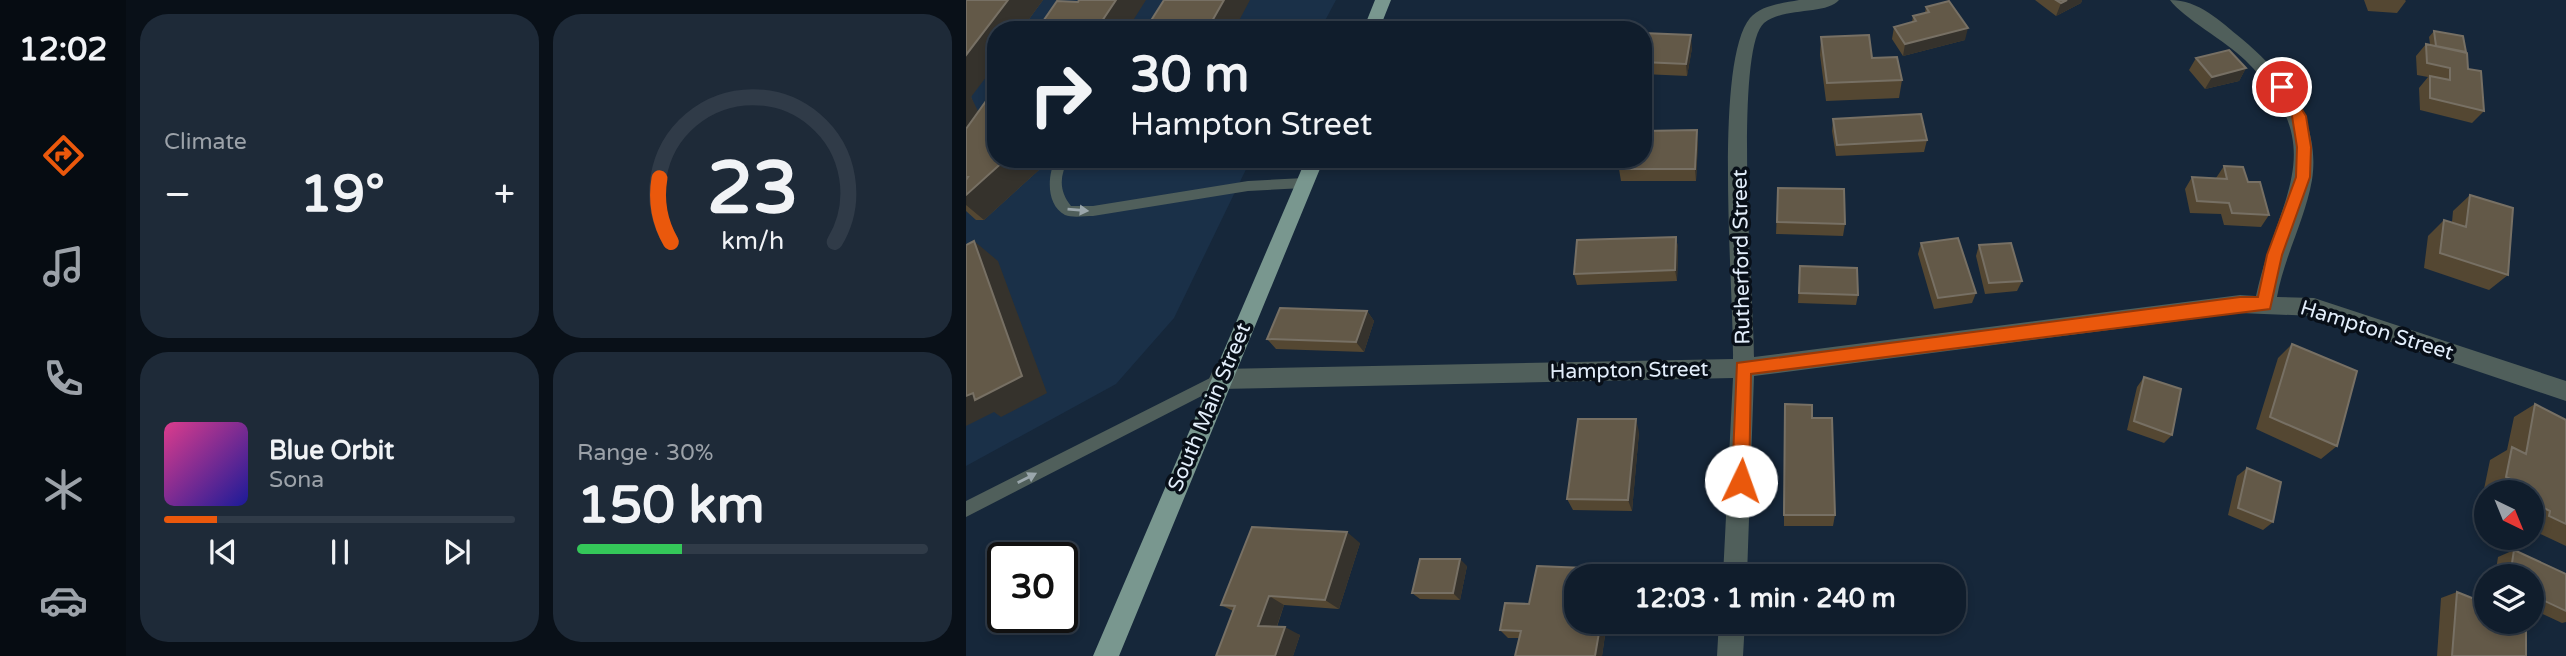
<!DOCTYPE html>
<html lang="en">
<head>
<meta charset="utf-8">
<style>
	:root { --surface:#101d2c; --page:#1e2a38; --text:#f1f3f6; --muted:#9ca2a9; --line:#303b48; --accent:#ea580c }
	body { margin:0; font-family:"Varela Round",sans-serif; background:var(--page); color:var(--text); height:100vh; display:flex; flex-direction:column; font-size:26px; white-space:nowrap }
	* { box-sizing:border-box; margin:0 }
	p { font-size:23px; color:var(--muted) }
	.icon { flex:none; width:38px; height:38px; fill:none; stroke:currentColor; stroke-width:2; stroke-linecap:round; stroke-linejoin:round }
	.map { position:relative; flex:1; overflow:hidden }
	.details { display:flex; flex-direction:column; gap:14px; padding:14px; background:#091018; width:840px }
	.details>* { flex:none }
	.banner { position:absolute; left:21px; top:21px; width:665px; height:147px; border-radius:28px; box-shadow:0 4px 10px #0003,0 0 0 2px var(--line); background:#101d2c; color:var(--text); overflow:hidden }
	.needle { width:46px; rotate:137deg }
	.tools { position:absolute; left:1508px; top:480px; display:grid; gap:14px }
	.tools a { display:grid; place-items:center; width:70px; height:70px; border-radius:50%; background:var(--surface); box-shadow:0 4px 10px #0003,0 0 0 2px var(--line); font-size:35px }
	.speed { position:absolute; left:21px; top:542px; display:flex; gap:14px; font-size:35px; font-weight:700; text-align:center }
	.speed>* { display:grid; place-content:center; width:91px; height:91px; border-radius:50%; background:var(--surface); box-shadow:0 4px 10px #0003,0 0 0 2px var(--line); line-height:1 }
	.speed .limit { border:4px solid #111; border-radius:10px; background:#fff; color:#111 }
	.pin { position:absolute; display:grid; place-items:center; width:60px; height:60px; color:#fff; margin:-30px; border:4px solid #fff; border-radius:50%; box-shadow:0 2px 7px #0007 }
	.me { position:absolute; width:77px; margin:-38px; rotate:3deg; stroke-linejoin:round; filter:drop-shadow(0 0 5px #0008) }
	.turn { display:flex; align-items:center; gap:24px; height:147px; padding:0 28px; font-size:32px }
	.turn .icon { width:91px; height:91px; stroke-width:2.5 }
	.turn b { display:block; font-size:49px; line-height:60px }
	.big { font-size:52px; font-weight:700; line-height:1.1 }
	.details .widget { flex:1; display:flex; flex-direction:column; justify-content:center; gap:10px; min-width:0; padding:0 24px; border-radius:28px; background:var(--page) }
	.details .dial { align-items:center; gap:0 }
	.dial svg { height:182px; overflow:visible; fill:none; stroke:var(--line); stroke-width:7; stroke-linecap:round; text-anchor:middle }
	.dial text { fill:var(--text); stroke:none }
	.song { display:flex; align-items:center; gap:21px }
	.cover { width:84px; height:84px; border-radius:10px; background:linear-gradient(135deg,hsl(330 70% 55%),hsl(240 70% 35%)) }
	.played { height:7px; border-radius:4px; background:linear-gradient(90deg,var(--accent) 15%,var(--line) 15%) }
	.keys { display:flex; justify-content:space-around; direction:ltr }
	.heat { display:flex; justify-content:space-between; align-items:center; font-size:38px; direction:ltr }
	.charge { height:10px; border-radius:5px; background:linear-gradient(90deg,#34c759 30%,var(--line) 0) }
	.details .tiles { flex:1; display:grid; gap:14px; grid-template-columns:repeat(2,1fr) }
	.trip { position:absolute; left:598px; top:564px; width:402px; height:70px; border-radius:28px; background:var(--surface); box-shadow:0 4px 10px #0003,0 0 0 2px var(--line); font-weight:700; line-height:70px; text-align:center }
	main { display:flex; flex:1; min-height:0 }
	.tab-bar { display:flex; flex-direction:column; width:126px; justify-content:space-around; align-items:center; background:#060c12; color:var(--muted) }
	.tab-bar .icon { width:49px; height:49px }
	.tab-bar .active { color:var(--accent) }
	.tab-bar b { font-size:32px; color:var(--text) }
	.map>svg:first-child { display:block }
</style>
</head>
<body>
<main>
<nav class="tab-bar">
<b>12:02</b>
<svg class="icon active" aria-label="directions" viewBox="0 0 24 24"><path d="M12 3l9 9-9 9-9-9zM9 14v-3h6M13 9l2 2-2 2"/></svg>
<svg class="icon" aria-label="music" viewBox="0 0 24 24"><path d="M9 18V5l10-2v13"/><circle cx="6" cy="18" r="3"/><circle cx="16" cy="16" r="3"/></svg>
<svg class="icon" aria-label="phone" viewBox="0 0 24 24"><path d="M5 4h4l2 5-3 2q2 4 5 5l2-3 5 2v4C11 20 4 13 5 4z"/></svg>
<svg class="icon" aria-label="climate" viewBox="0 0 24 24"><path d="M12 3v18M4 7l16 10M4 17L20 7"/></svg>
<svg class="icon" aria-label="car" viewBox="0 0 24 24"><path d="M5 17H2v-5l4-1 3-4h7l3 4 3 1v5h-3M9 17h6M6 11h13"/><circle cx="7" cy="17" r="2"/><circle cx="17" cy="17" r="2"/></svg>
</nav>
<section class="details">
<div class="tiles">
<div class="widget"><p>Climate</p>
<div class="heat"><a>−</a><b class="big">19°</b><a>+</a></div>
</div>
<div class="widget dial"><svg viewBox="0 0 100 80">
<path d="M14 69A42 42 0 1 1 86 69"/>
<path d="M14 69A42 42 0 0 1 9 41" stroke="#ea580c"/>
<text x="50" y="56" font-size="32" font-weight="700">23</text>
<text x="50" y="72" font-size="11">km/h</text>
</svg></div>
<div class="widget">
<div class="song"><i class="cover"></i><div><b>Blue Orbit</b><p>Sona</p></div></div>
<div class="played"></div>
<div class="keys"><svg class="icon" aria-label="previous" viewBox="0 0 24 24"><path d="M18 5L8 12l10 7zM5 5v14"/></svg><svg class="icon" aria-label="pause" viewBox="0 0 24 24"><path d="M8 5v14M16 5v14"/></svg><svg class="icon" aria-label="next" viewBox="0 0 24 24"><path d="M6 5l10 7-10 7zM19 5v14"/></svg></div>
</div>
<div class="widget"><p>Range · 30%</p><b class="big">150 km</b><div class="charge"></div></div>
</div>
</section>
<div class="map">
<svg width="1600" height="656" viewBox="0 0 1600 656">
	<rect width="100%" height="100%" fill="#16273a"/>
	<!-- built -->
	<path fill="#1a3048" d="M0 0H370L354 30H30V159H285L208 318 150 384 0 466Z"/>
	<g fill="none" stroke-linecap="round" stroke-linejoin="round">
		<!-- lane -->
		<path fill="#505f5b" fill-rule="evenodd" d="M90 159H103C93 176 93 191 105 206H127L282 181 338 178 344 183 338 188 282 191 127 216C119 216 106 218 99 215 80 205 81 175 90 159Z
			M254 373 259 374 261 379 259 384 0 517V501Z"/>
		<!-- street -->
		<path fill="#505f5b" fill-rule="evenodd" d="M833 0H873C861 15 817 7 798 23 767 50 788 306 788 357L1274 295 1290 296C1311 196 1369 149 1279 60 1260 41 1217 18 1204 0 1233 0 1254 21 1276 39 1319 75 1355 121 1346 180 1339 220 1318 257 1311 297L1348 298 1600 381V401L1348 316 1274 313 788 376 781 576H757L767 378 254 389 246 386 243 379 246 372 254 369 767 359C768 292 747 63 784 18 795 5 817 3 833 0Z
			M753 621H779L777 656H751Z"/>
		<!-- primary -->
		<path fill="#79978f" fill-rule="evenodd" d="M409 0H425L413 30H397Z
			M340 159H358L153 656H127Z"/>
	</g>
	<!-- wall -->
	<path fill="#544732" d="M0 0H77L55 30H30L5 97 30 159H85L18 220H10L0 211Z
		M1069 0H1116L1115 3 1090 16Z
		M1398 0H1439L1440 1 1431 13 1402 11Z
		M960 7 999 40 937 56 926 39 928 27 946 22 947 16 959 13Z
		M1468 31 1502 69 1518 111 1506 123 1454 110 1453 88 1462 77 1451 75 1450 56 1460 44H1464L1463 37Z
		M677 33 726 48 721 76 677 74Z
		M855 37 906 58 936 80 933 98 860 101 854 55Z
		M1230 58 1280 68 1273 81 1239 89 1223 70Z
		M867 119 961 140 958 152 870 156 866 131Z
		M732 142 730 181H655L653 169Z
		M1258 166 1282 182 1303 215 1295 227 1258 225 1255 214 1224 213 1219 189 1226 177 1250 178Z
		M812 188 879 224 877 236 810 234Z
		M1504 195 1542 275 1523 290 1458 268 1462 236 1478 220 1486 222 1487 211Z
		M710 237 712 248 711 281 611 285 608 274Z
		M955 243 1010 293 1006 303 968 309 952 254Z
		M1013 245 1056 281 1051 291 1019 294 1010 256Z
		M834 266 892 295 890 305 832 303Z
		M401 311 408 321 398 352 310 349 301 339Z
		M1326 344 1371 446 1355 459 1290 429 1312 358Z
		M1178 377 1206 435 1198 443 1161 430 1171 387Z
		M1569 404 1600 420V546L1566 530V492H1525L1518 489 1524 460 1541 450 1548 417Z
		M818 417 846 418 869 515 867 526H818Z
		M673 432 666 511 607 510 601 499Z
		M1281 468 1307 522 1297 530 1262 515 1271 476Z
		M394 543 373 609 318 605 311 627 334 635 327 656H250L267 611 255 605Z
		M1548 550 1600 574V622L1596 623 1566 609V576H1529L1532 557Z
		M501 566 494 600 454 599 446 593Z
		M571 566 643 569 646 576H611V621H641L636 656H549L553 638H542L534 630 539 603 563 604Z
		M1491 592 1560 656H1471L1475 598Z"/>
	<!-- shaded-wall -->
	<path fill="#35322c" d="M42 0H77L55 30H30V64L5 97 22 131 0 140V55Z
		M150 0H180L161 30H130Z
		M258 0H284L268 30H241Z
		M1101 0H1116L1115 3 1090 16 1095 3Z
		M1002 28 999 40 937 56 939 44Z
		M725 35 726 48 721 76 720 64Z
		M1280 68 1273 81 1239 89 1246 77Z
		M731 130 732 142 730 181 729 169Z
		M40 159H85L18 220 0 205V195Z
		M710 237 712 248 711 281 709 270Z
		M8 241 32 261 81 393 35 417 28 412 0 426V396L7 393Z
		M401 311 408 321 398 352 390 342Z
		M670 419 673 432 666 511 662 500Z
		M381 532 394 543 373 609 359 600Z
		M494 559 501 566 494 600 487 593Z
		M303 596 318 605 308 634 292 626Z
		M635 621H641L636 656H629Z
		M319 627 334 635 327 656H309Z"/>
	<!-- building -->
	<path fill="#635948" stroke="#777064" stroke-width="2" d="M0 0H42L0 55Z
		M113 0H150L130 30H71L91 1 112 2Z
		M198 0H258L241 30H179Z
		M1090 0H1101L1095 3Z
		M983 1 1002 28 939 44 928 27 950 21 947 16 963 12 960 7Z
		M1468 31 1497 36 1500 52 1470 46Z
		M677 33 725 35 720 64 677 62Z
		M903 35 906 58 931 57 936 80 861 83 855 37Z
		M1460 44 1501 53 1502 69 1515 71 1518 111 1464 98V76L1484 80V68L1461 63Z
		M1263 50 1280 68 1246 77 1230 58Z
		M30 87V159H40L0 195V180L2 177H0V129Z
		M955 114 961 140 871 145 867 119Z
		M731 130 729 169H653L654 159H677V131Z
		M1258 166 1277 167 1282 182H1294L1303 215 1266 213 1263 203 1231 201 1226 177 1261 179Z
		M812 188 878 189 879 224 811 222Z
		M1504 195 1547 208 1542 275 1474 253 1478 220 1500 227Z
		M710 237 709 270 608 274 611 240Z
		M992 238 1010 293 972 298 955 243Z
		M8 241 56 376 9 400 7 393 0 396V245Z
		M1045 243 1056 281 1023 283 1013 245Z
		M834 266 891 268 892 295 833 293Z
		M314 308 401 311 390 342 301 339Z
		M1326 344 1391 371 1371 446 1304 417Z
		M1178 377 1215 389 1206 435 1168 421Z
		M819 404 846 405V418H866L869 515H818Z
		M1569 404 1600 420V524L1583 516 1584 511 1566 502V492H1559L1560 486 1540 477 1546 447 1560 454Z
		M612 419H670L662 500 601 499Z
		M1281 468 1315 482 1307 522 1272 508Z
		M286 527 381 532 359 600 303 596 292 626 319 627 309 656H250L269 606 255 605Z
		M1548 550 1600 574V611L1566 595V576H1544Z
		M454 559H494L487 593H446Z
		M571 566 643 569 642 576H611V621H635L629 656H549L555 631 534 630 539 603 563 604Z
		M1491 592 1521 604V621H1560V656H1486Z"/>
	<!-- one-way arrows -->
	<defs><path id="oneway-solid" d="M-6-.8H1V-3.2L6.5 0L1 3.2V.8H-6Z" transform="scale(1.75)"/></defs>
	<g fill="#9aa6ab">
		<use href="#oneway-solid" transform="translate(112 210) rotate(5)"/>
		<use href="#oneway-solid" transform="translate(61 478) rotate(-27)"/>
	</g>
	<!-- route -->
	<path fill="#ea580c" stroke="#983908" stroke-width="2" d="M1316 83 1320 84 1340 116 1345 147 1344 177 1316 255 1304 309 785 374 783 481 781 487H768L766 481 771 363 1274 297H1292L1301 255 1330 177 1331 147 1326 116 1309 87Z"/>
	<g text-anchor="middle" stroke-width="7" stroke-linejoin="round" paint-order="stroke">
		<!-- street labels -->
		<g font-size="21" fill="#e3eefb" stroke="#080f18">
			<text transform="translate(775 257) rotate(-91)" y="7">Rutherford Street</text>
			<text transform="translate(1411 330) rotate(17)" y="7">Hampton Street</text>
			<text transform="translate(663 370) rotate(-1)" y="7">Hampton Street</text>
			<text transform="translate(243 407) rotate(-67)" y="7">South Main Street</text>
		</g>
	</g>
</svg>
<div class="tools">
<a><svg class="needle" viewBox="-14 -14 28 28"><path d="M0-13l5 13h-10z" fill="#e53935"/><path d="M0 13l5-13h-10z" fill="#9ca2a9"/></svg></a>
<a><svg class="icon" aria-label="layers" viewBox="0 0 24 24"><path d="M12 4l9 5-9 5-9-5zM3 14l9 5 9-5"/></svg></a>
</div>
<div class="speed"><div class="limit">30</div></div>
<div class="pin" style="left:1316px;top:87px;background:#d93025"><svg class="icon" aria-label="arrive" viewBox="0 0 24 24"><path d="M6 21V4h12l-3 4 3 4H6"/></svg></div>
<svg class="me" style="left:775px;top:481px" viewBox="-20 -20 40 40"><circle r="19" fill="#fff"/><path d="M0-13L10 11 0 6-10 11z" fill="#ea580c"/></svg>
<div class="trip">12:03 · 1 min · 240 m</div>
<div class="banner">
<div class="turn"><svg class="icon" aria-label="right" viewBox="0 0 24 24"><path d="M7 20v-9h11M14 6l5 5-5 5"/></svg><div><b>30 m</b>Hampton Street</div></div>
</div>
</div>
</main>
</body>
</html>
